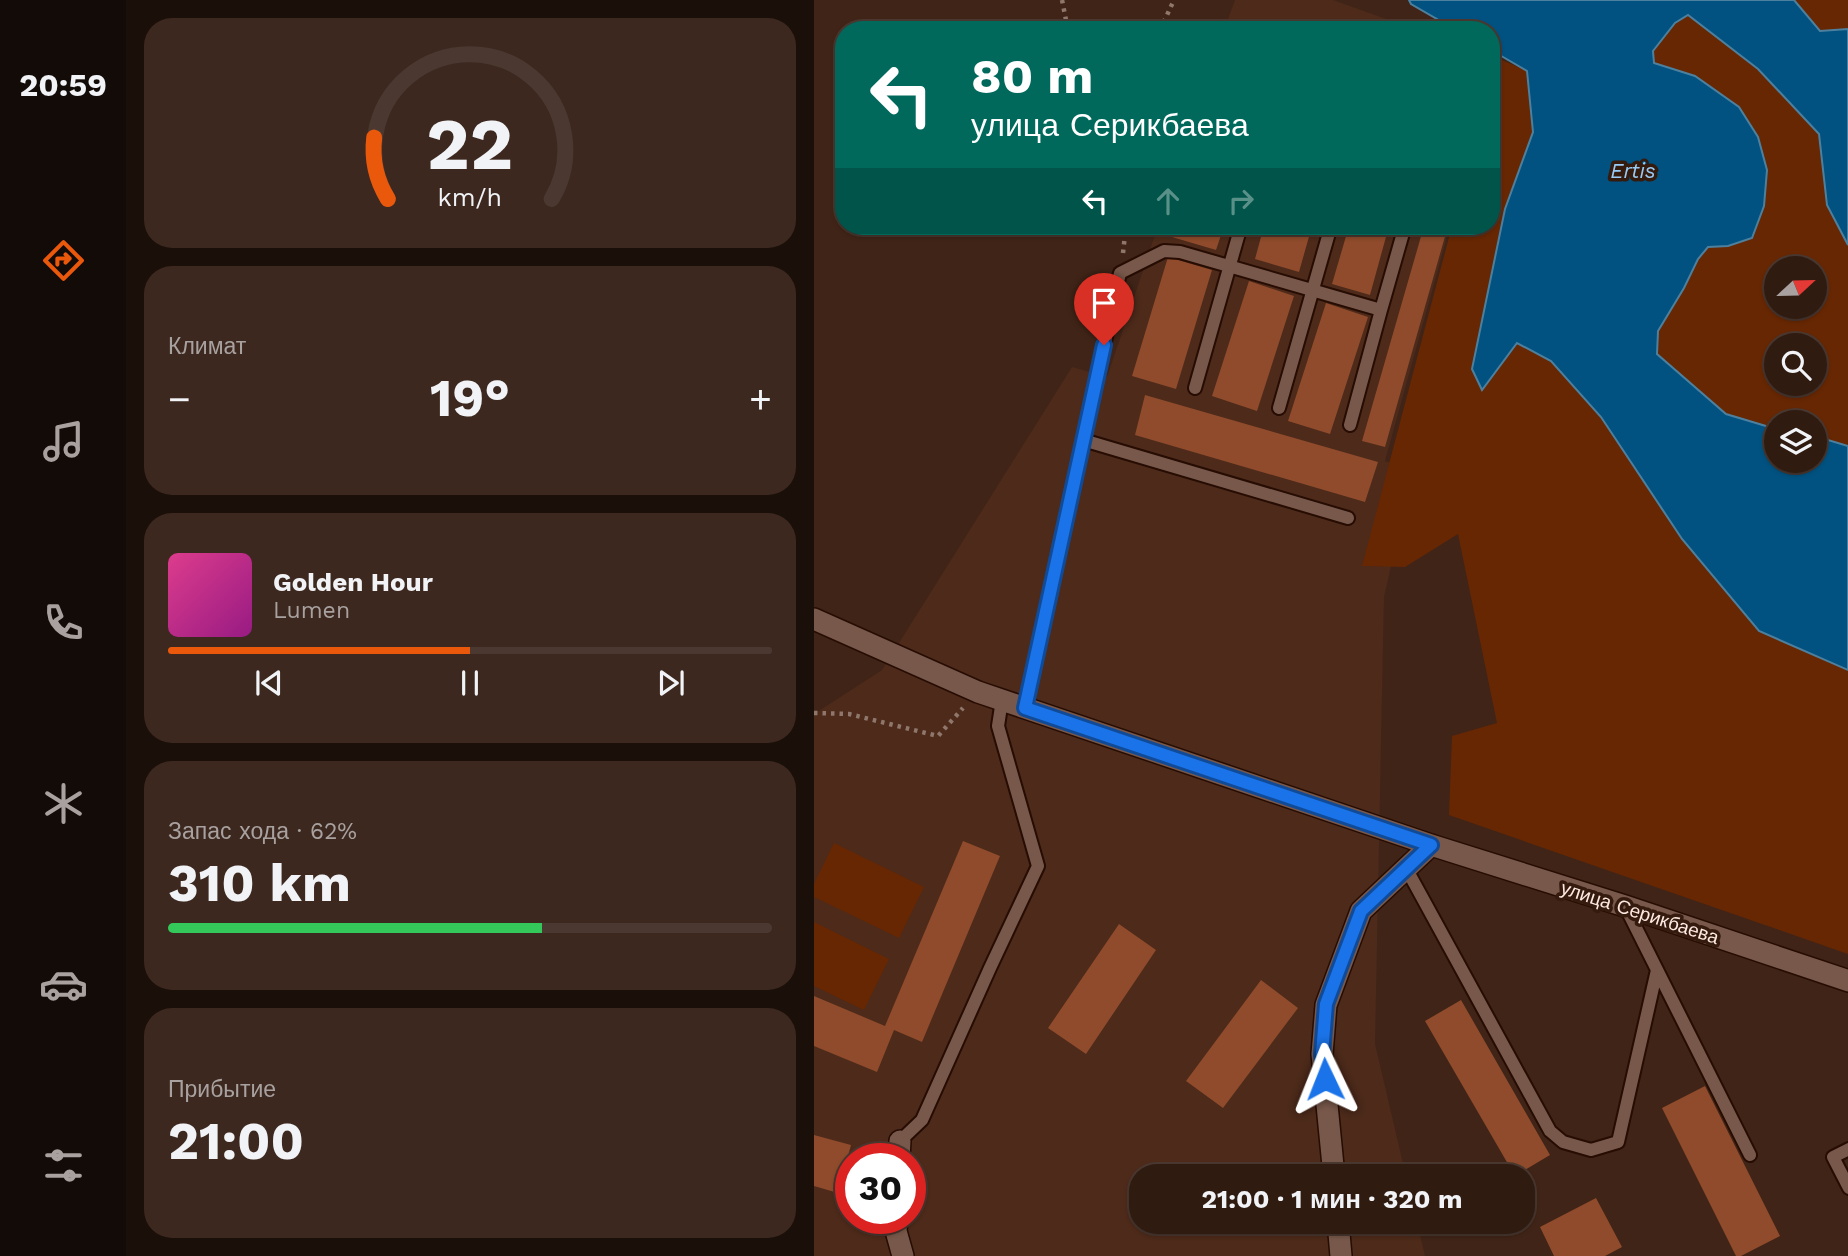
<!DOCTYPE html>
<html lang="ru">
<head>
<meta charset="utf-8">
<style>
	:root { --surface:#301b11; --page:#3c281f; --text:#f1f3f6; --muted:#a8a19f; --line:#4b3931; --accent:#ea580c }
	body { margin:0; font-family:"Work Sans",sans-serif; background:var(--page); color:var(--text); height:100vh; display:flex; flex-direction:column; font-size:26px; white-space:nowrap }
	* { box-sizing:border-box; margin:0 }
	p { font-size:23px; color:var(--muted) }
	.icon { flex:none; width:38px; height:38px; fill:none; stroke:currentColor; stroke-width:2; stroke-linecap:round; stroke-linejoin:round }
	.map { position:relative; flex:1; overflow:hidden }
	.sheet { display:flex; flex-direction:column; gap:18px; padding:18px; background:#1a0f09; width:688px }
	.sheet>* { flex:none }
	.guide { position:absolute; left:21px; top:21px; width:665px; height:214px; border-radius:28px; box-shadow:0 2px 5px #0004,0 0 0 2px var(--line); background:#00695c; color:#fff; overflow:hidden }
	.needle { width:46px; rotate:68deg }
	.controls { position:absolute; left:950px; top:256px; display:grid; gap:14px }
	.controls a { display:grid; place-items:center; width:63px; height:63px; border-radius:50%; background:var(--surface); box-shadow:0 2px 5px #0004,0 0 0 2px var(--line); font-size:35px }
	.speed { position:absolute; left:21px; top:1143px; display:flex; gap:14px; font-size:35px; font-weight:700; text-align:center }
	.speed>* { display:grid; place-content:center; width:91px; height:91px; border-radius:50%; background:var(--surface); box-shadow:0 2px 5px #0004,0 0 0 2px var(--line); line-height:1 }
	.speed .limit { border:10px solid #d22; background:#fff; color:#111 }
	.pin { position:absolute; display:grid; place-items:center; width:60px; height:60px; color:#fff; margin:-72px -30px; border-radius:50% 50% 50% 0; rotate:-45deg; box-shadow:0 0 7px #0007 }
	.pin .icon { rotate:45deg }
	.me { position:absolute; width:77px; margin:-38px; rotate:358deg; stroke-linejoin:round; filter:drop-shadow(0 0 5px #0008) }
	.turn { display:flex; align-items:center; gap:24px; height:147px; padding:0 21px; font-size:32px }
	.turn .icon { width:91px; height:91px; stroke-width:2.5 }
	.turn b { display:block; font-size:49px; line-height:60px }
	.lanes { display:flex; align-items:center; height:66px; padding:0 21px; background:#0003; justify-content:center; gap:35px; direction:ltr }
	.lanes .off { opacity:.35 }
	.big { font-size:52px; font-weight:700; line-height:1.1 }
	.sheet .card { flex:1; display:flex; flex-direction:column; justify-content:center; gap:10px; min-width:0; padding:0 24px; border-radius:28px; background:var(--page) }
	.sheet .dial { align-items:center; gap:0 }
	.dial svg { height:182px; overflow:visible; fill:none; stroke:var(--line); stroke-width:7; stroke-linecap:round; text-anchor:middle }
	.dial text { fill:var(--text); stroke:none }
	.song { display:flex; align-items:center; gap:21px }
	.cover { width:84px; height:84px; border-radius:10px; background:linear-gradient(135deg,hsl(330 70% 55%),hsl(310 70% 35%)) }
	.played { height:7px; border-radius:4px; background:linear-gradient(90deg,var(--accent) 50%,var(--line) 50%) }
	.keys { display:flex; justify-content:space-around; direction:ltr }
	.heat { display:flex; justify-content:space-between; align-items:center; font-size:38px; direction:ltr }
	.charge { height:10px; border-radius:5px; background:linear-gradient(90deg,#34c759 62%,var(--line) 0) }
	.trip { position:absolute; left:315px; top:1164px; width:406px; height:70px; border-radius:28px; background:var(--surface); box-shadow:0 2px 5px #0004,0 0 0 2px var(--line); font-weight:700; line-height:70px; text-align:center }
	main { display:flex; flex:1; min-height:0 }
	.tab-bar { display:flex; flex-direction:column; width:126px; justify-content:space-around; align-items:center; background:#130b07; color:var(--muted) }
	.tab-bar .icon { width:49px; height:49px }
	.tab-bar .active { color:var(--accent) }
	.tab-bar b { font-size:32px; color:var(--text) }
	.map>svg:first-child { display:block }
</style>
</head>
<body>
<main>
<nav class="tab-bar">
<b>20:59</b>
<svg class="icon active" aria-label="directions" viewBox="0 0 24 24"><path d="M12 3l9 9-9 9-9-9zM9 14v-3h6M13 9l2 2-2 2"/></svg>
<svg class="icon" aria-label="music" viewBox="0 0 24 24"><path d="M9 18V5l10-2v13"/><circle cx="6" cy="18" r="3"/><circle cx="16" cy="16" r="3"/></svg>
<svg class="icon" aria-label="phone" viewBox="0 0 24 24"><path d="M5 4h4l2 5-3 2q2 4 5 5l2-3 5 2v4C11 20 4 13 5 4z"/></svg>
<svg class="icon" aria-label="climate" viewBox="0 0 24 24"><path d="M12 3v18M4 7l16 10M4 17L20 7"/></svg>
<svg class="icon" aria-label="car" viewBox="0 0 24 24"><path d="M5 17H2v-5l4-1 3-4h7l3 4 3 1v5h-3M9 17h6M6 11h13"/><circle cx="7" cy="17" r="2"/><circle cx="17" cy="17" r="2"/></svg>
<svg class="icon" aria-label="filters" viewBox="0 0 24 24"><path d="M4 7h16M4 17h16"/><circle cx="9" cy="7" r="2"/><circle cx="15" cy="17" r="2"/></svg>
</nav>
<section class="sheet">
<div class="card dial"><svg viewBox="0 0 100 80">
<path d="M14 69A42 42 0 1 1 86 69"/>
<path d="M14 69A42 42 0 0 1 8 42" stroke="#ea580c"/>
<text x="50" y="56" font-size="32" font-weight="700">22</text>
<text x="50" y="72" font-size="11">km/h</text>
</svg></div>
<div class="card"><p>Климат</p>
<div class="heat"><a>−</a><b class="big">19°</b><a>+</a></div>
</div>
<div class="card">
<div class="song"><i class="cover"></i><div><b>Golden Hour</b><p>Lumen</p></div></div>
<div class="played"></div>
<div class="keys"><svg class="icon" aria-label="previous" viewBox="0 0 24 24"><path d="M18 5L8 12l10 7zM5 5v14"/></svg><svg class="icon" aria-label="pause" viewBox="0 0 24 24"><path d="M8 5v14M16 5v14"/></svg><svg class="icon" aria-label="next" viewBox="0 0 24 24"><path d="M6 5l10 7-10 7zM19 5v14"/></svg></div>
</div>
<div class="card"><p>Запас хода · 62%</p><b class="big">310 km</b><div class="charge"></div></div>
<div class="card"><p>Прибытие</p><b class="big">21:00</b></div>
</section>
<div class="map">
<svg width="1035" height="1256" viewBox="0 0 1035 1256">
	<rect width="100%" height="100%" fill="#402417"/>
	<!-- built -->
	<path fill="#4d2a1a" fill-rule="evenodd" d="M421 0H519L603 30H410Z
		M344 226H636L571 461 599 470 570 597 561 1044 592 1176H327V1222H603L611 1256H0V714L68 670 258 367 293 377ZM37 1158H96V1218H37Z"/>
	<!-- green -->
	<path fill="#672703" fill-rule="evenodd" d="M980 0H1034V29L1006 31Z
		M874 15 944 69 1005 134 1013 205 1034 245V446L1001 436V422H962V429L912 414 843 354 844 331 870 288 884 259 894 247 914 246 881 76 840 63C840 59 838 54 840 50 843 37 863 22 874 15ZM962 268H1001V306H962ZM962 345H1001V383H962Z
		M683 58 713 71 719 132 691 209 659 369 668 389 704 343 736 361 787 417 868 539 945 630 1034 670V954L635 815 638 736 683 723 644 534 591 567 548 566 638 226H677V78Z
		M20 843 110 887 85 938 0 897V884Z
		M0 922 75 959 50 1010 0 986Z"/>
	<!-- water -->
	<path fill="#015281" stroke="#4d809e" stroke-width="2" d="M595 0H980L1006 31 1034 29V245L1013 205 1005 134 944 69 874 15 861 23 839 51 840 63 881 76 925 107 944 137 953 170 950 206 938 238 914 246 894 247 884 259 870 288 844 331 843 354 912 414 962 429V460H1001V436L1034 446V670L945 631 868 539 787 417 737 361 703 343 668 390 658 369 691 209 719 132 713 71 677 50V30H642L597 4Z"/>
	<!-- building -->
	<path fill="#8f4b2b" d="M361 226H410L402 250 358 237Z
		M450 226H498L485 272 441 259Z
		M535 226H575L556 295 518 284Z
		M610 226H634L571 447 548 441Z
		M354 257 398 270 362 389 318 376Z
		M435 281 480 296 443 411 398 396Z
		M512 303 554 317 516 434 474 421Z
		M331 395 564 462 551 502 321 435Z
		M149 841 186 856 108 1042 80 1030 63 1072 0 1046V996L71 1026Z
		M305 924 342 950 272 1054 234 1028Z
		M447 980 484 1008 409 1108 372 1081Z
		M647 1000 736 1155 701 1176 611 1021Z
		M891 1086 966 1236 927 1256H922L848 1108Z
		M0 1135 37 1145 24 1193 0 1186Z
		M782 1198 808 1247 791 1256H740L726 1227Z"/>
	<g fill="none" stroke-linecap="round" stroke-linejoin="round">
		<!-- service casing -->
		<g stroke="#260c02" stroke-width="16">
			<path id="service" d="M567 310 591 226
				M381 388 427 226
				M465 408 517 226
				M269 440 534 518
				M211 708 306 273 350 251 366 252 567 310 536 425
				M592 868 736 1131 749 1142 777 1150 804 1142 843 970
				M811 906 936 1155
				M86 1141 108 1120 176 968 224 866 184 726 188 700
				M1035 1149 1019 1157 1035 1188"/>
		</g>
		<!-- minor casing -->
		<g stroke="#260c02" stroke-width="24">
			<path id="minor" d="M0 619 164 692 617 845 811 906 1035 981
				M85 1158 86 1141
				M520 1176 508 1054 512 1005 547 911 617 845
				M83 1218 82 1231 89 1256
				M524 1222 527 1256"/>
		</g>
		<!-- path -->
		<path stroke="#8f776c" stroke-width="4.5" stroke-dasharray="3.5 5" stroke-linecap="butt" d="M248 0 254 30
			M346 30 360 0
			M309 253 312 226
			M0 713 35 714 124 736 149 708"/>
		<!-- service -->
		<use href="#service" stroke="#78584a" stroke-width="12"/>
		<!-- minor -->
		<use href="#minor" stroke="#78584a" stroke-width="21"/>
	</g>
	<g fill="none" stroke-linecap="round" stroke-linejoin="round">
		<!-- route casing -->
		<g stroke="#114b97" stroke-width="18">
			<path id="route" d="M290 345 211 708 617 845 547 911 512 1004 508 1054 511 1079"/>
		</g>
		<!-- route -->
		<use href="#route" stroke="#1a73e8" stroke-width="12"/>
	</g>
	<g text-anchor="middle" stroke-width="7" stroke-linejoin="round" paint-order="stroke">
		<!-- street labels -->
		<g font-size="19" fill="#feeae2" stroke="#351a0e">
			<text transform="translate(826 912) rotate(18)" y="7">улица Серикбаева</text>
		</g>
		<!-- water labels -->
		<g font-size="21" font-style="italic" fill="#98cbf5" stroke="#351a0e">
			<text x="819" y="178">Ertis</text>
		</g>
	</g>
</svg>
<div class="controls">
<a><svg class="needle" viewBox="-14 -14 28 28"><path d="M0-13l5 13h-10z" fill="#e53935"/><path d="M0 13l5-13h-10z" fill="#a8a19f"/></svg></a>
<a><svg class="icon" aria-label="search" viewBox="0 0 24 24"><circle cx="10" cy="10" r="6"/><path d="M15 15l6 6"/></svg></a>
<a><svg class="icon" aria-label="layers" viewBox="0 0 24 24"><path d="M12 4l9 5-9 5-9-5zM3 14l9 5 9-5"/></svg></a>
</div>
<div class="speed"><div class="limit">30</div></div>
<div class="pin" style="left:290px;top:345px;background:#d93025"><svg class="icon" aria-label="arrive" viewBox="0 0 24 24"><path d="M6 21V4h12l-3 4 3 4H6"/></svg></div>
<svg class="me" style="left:511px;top:1079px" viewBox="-20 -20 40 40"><path d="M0-17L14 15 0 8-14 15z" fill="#1a73e8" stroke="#fff" stroke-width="4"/></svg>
<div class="trip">21:00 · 1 мин · 320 m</div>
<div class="guide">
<div class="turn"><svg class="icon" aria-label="left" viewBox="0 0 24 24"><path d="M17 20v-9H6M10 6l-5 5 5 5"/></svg><div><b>80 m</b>улица Серикбаева</div></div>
<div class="lanes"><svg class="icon" aria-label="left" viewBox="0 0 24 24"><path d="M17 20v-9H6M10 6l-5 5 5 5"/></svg><svg class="icon off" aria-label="ahead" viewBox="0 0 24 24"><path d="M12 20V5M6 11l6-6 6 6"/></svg><svg class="icon off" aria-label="right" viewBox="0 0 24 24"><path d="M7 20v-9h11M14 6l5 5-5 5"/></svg></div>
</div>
</div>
</main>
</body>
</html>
